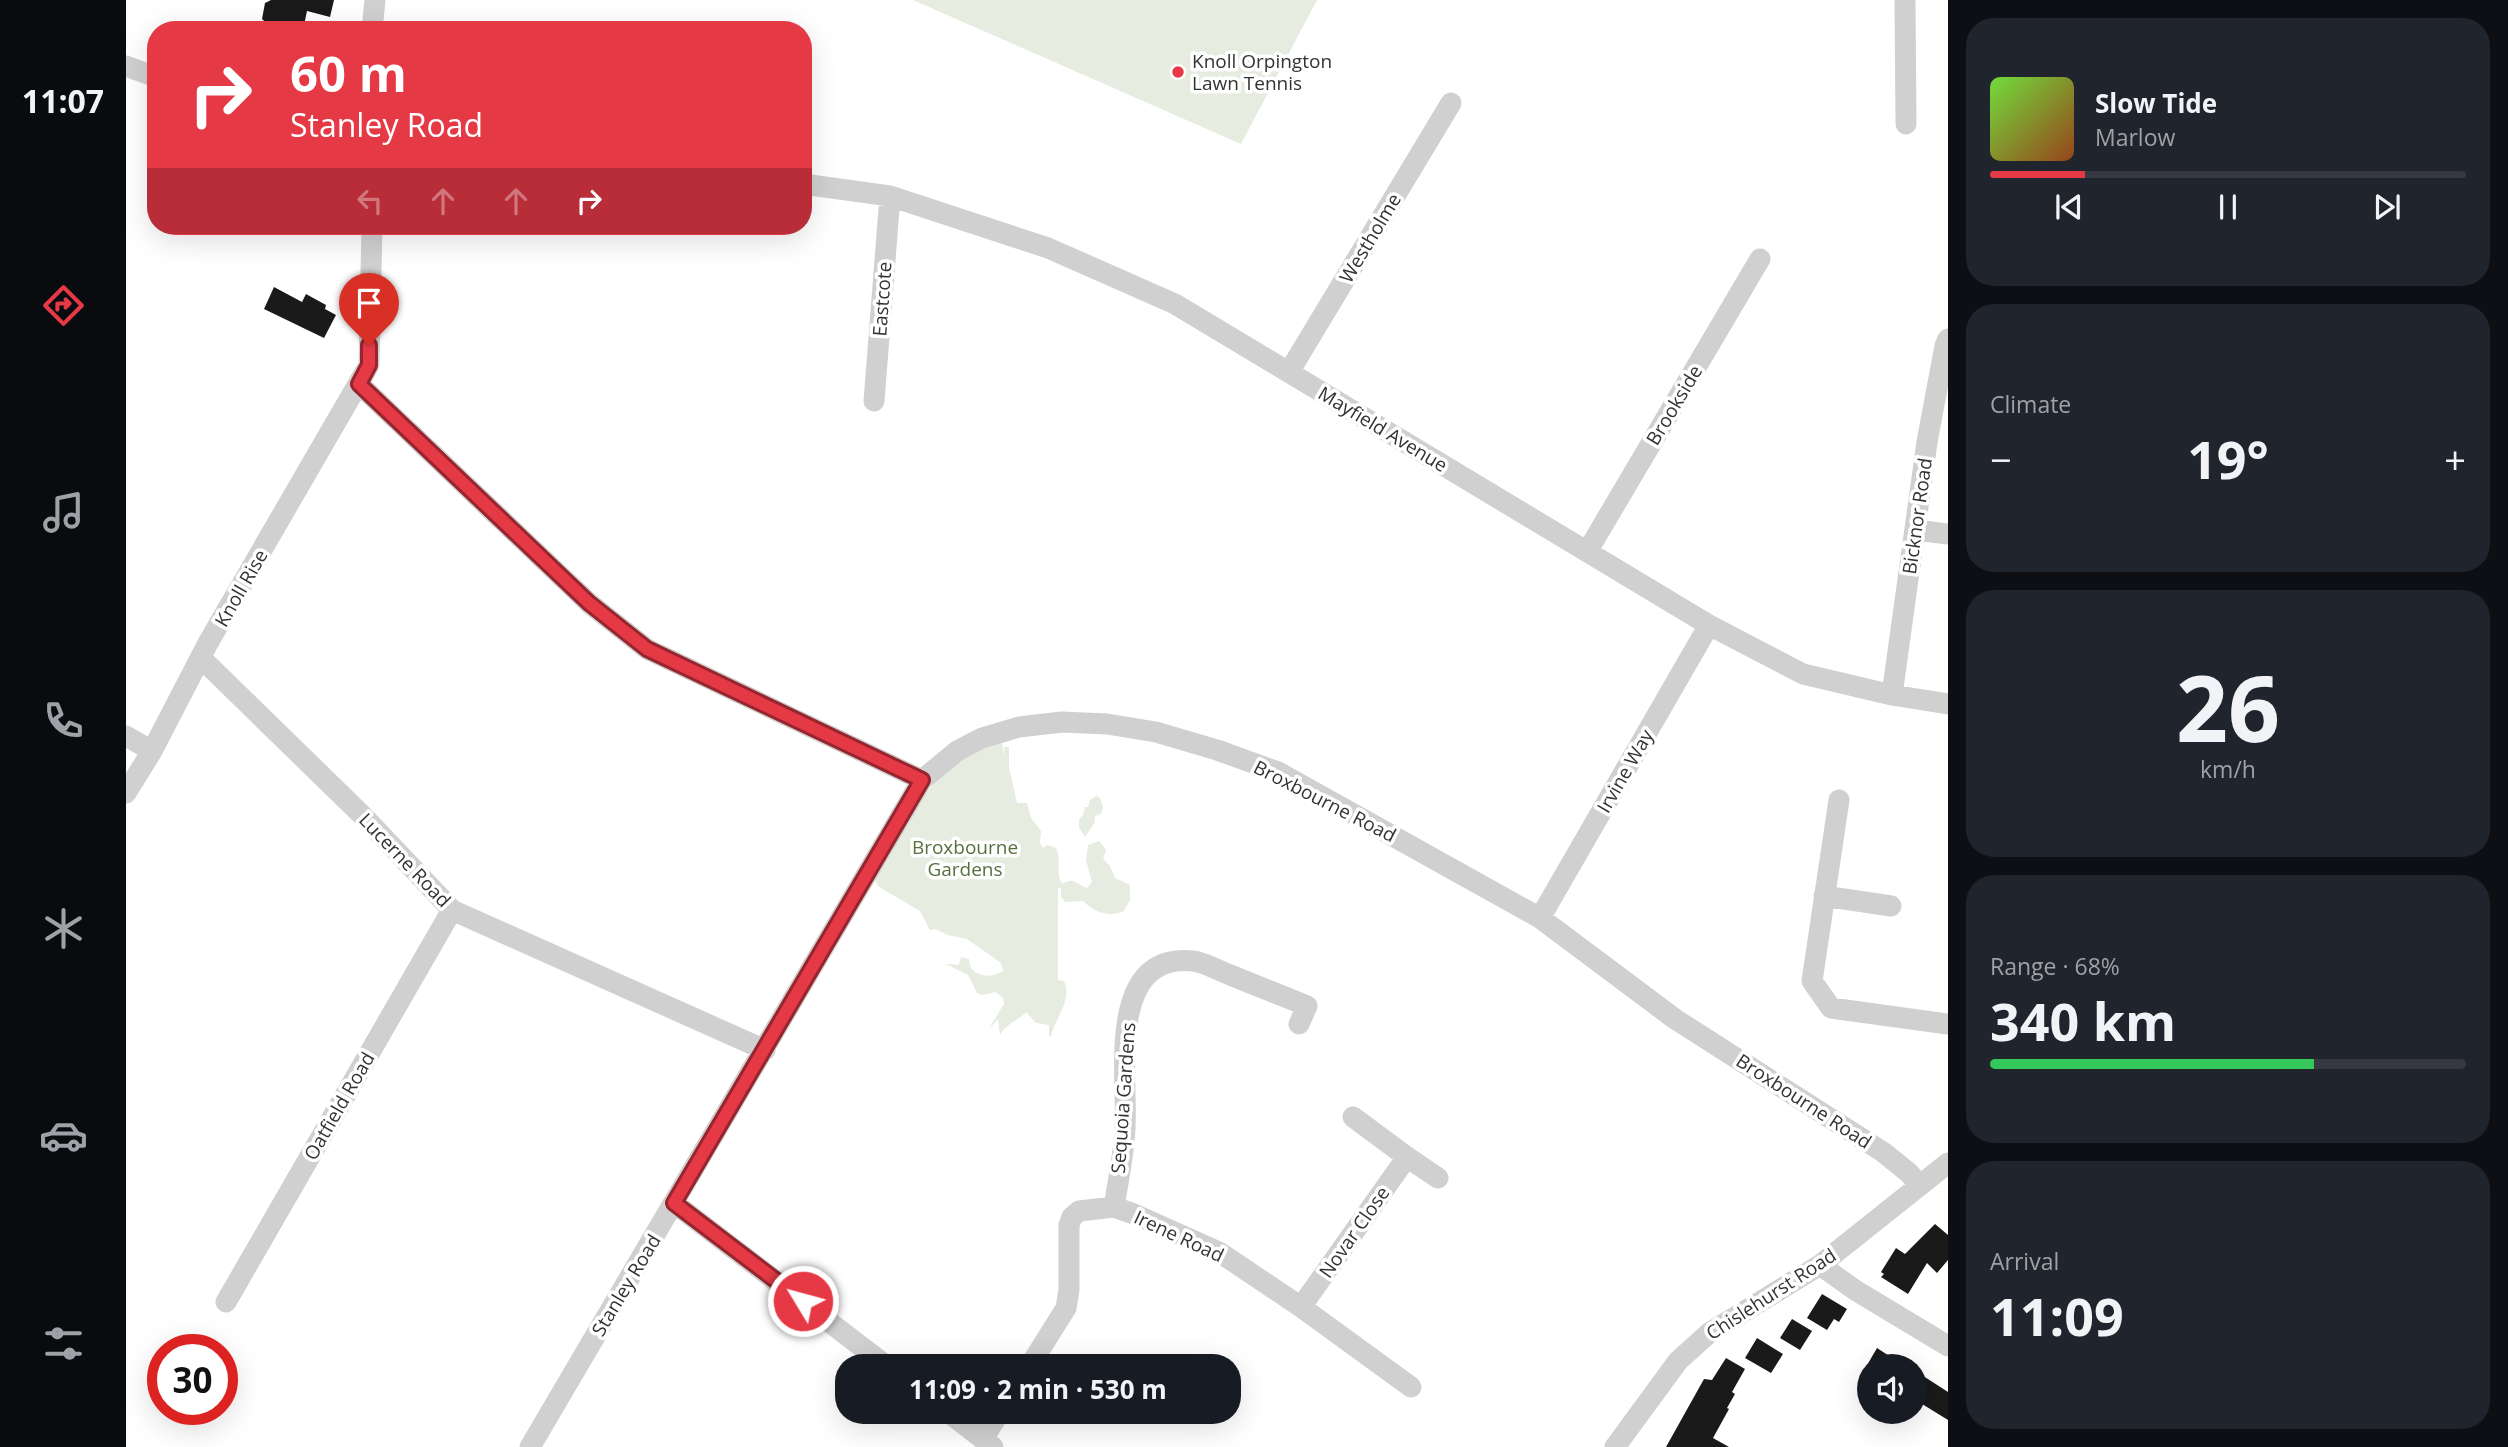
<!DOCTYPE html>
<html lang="en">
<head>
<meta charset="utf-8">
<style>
	:root { --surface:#171b24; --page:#20242c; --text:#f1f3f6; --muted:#9ea1a6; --line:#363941; --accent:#e63946 }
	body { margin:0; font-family:"Open Sans",sans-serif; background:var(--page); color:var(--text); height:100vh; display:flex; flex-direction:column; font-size:26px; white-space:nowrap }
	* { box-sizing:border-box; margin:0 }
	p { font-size:23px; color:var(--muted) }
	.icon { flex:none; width:38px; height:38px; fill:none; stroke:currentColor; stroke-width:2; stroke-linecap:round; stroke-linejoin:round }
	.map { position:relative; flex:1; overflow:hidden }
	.side { display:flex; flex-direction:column; gap:18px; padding:18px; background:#0d0f14; width:560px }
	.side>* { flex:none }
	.banner { position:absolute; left:21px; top:21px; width:665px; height:214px; border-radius:28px; box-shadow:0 7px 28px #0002; background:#e63946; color:#fff; overflow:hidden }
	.tools { position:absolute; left:1731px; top:1354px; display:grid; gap:14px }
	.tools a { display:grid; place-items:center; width:70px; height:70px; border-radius:50%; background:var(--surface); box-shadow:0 7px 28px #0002; font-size:35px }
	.speed { position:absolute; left:21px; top:1334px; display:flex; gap:14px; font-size:35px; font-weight:700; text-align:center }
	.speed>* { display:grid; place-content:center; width:91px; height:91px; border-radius:50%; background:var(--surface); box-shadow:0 7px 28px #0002; line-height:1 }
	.speed .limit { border:10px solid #d22; background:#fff; color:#111 }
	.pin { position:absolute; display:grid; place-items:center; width:60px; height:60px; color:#fff; margin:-72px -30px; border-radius:50% 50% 50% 0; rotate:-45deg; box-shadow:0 0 7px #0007 }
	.pin .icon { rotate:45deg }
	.me { position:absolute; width:77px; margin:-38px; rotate:307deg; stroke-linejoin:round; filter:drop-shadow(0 0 5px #0008) }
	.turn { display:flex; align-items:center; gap:24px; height:147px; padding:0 28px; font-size:32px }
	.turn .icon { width:91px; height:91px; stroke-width:2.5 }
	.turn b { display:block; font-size:49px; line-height:60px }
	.lanes { display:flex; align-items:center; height:66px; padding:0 28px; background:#0003; justify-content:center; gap:35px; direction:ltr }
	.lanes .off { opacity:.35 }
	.big { font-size:52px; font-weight:700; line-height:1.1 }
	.side .tile { flex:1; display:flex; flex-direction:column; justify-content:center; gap:10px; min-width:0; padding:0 24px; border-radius:28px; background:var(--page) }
	.side .dial { align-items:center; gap:0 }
	.dial b { font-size:91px; line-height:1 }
	.song { display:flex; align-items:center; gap:21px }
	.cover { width:84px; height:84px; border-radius:10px; background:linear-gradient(135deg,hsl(100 70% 55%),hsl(20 70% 35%)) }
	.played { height:7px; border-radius:4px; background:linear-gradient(90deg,var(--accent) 20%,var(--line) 20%) }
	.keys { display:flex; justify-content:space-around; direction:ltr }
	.heat { display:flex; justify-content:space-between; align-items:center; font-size:38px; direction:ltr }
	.charge { height:10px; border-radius:5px; background:linear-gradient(90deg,#34c759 68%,var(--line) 0) }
	.trip { position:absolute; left:709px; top:1354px; width:406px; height:70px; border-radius:28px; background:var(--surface); box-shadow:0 7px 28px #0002; font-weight:700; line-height:70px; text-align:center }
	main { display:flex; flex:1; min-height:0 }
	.dock { display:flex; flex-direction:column; width:126px; justify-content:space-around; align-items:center; background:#090b0e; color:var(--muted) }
	.dock .icon { width:49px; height:49px }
	.dock .selected { color:var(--accent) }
	.dock b { font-size:32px; color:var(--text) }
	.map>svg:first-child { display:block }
</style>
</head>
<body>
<main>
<nav class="dock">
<b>11:07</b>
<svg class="icon selected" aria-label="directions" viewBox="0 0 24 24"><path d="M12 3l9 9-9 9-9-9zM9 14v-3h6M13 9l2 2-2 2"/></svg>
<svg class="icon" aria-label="music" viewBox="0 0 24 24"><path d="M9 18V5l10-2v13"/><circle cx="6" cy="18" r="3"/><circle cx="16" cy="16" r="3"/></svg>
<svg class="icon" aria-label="phone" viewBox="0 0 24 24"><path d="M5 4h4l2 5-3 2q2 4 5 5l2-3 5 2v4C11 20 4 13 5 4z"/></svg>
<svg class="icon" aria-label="climate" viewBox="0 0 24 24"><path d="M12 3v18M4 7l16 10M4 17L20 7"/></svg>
<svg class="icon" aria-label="car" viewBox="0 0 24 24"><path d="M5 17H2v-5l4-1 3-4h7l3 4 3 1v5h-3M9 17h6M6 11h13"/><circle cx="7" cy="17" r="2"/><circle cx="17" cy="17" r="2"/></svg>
<svg class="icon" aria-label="filters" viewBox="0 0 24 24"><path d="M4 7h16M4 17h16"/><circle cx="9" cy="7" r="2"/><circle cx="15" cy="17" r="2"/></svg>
</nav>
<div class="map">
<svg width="1822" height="1447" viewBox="0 0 1822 1447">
	<rect width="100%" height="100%" fill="#fff"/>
	<!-- green -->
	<path fill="#e6ecdf" d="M787 0H1191L1115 144Z
		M875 739 879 758 878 747H883V767L891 803H901L905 818 915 831 914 843 917 848 921 845 930 848C936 860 929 873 936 884 949 877 948 883 961 888L966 882 960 860 962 845 973 841 980 850 977 859 984 866 989 878 1004 885V900L998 911C983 918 968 912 957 901L939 902 935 897V888H932V980L938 981C947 1001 929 1017 925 1036H923V1025L910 1023 900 1012C892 1021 880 1023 874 1035L872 1019 862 1030 878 1004 877 998 870 992 856 995 851 993 842 975 820 964 833 965 835 957 843 959C842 976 864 980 877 971L875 963 841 939 822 935 809 929 804 930 794 911 753 887 748 878 790 807 816 773 830 761Z
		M970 796 974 798 977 808 975 814 969 816V822L959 837 953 827V819L957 815 959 807H962L964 800Z"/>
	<!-- building -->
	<path fill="#1a1a1a" d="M145 0H208L204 17 181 11 177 30H148L136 19 139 3Z
		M148 287 176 302 180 294 200 305 199 309 210 315 198 338 138 309Z
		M1809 1224 1822 1235V1260L1811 1273 1801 1263 1782 1294 1755 1277 1758 1274 1755 1272 1770 1248 1779 1254Z
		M1696 1294 1721 1309 1713 1322 1708 1319 1701 1330 1681 1318Z
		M1666 1319 1686 1331 1674 1350 1654 1338Z
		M1631 1338 1657 1354 1645 1373 1619 1358Z
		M1751 1348 1780 1367H1740Z
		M1600 1358 1619 1369 1606 1392 1609 1394 1601 1408 1603 1409 1587 1438 1603 1447H1540L1578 1379 1586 1380Z
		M1788 1370 1822 1392V1420L1788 1399Z"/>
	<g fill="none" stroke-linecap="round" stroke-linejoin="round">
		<!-- minor -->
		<path stroke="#d0d0d0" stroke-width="21" d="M1779 0 1780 124
			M246 30 249 0
			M0 66 30 77
			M677 184 764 196 922 248 1049 304 1583 625 1677 674 1766 695 1822 704
			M1163 372 1325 103
			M233 384 463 603 521 649 796 780 831 751 856 738 893 727 936 722 981 724 1030 732 1091 750 1152 772 1414 918 1549 1019 1757 1152 1783 1173 1793 1185
			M748 401 764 196
			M1790 530 1822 534
			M1461 552 1634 259
			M76 659 239 818 326 910 639 1050
			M1766 695 1801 442 1819 346 1822 339
			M0 736 26 751
			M0 793 26 751 82 643 243 365 246 226
			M1713 800 1686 981 1705 1008 1822 1024
			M1698 896 1765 906
			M1414 918 1583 625
			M1227 1117 1281 1157
			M548 1203 762 1367
			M988 1207C992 1181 998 1154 999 1128 1002 1074 980 953 1067 961 1078 962 1091 970 1102 974 1128 985 1155 995 1181 1006L1173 1024
			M1694 1265 1729 1290 1822 1346
			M100 1302 326 910
			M1175 1307 1281 1157 1312 1178
			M903 1367 940 1308 943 1290V1225L946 1217 953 1211 988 1207 1008 1214 1093 1252 1175 1307 1285 1387
			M822 1412 867 1447
			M857 1439 874 1412
			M404 1447 796 780
			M1489 1447 1552 1361 1583 1333 1694 1265 1822 1163"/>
	</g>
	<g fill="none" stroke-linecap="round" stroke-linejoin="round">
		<!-- route casing -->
		<g stroke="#96252e" stroke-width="18">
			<path id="route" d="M243 345V365L233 384 463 603 521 649 796 780 548 1203 677 1301"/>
		</g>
		<!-- route -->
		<use href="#route" stroke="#e63946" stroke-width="12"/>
	</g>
	<!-- markers -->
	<circle fill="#e63946" stroke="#fff" stroke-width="2.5" cx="1052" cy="72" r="7"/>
	<g text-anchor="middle" stroke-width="7" stroke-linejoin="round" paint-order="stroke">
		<!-- poi labels -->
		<g font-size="19" fill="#333" stroke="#fff" text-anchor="start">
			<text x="1066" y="68">Knoll Orpington<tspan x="1066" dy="22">Lawn Tennis</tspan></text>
		</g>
		<!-- street labels -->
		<g font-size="19" fill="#333" stroke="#fff">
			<text transform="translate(1244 238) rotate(-59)" y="7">Westholme</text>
			<text transform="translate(756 299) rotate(-86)" y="7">Eastcote</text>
			<text transform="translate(1548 405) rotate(-59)" y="7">Brookside</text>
			<text transform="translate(1257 429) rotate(31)" y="7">Mayfield Avenue</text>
			<text transform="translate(1791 516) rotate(-82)" y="7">Bicknor Road</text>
			<text transform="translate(115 588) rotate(-60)" y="7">Knoll Rise</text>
			<text transform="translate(1499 771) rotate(-60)" y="7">Irvine Way</text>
			<text transform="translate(1199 801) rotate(27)" y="7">Broxbourne Road</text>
			<text transform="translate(279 860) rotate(46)" y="7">Lucerne Road</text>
			<text transform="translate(997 1098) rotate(-86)" y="7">Sequoia Gardens</text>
			<text transform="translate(1678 1101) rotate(33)" y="7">Broxbourne Road</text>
			<text transform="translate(213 1106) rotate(-60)" y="7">Oatfield Road</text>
			<text transform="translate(1228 1232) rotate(-55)" y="7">Novar Close</text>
			<text transform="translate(1053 1236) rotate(25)" y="7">Irene Road</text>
			<text transform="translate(500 1285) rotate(-59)" y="7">Stanley Road</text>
			<text transform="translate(1645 1294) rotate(-33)" y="7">Chislehurst Road</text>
		</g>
		<!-- park labels -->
		<g font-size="19" fill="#56703f" stroke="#fff">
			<text x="839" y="854">Broxbourne<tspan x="839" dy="22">Gardens</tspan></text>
		</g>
	</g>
</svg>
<div class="tools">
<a><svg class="icon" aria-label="sound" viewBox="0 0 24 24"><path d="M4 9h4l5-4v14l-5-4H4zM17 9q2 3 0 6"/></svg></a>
</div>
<div class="speed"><div class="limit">30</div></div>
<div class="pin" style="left:243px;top:345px;background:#d93025"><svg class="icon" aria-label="arrive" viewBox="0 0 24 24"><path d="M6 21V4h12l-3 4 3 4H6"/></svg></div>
<svg class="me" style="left:677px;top:1301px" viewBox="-20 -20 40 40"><circle r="17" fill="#e63946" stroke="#fff" stroke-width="3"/><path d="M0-11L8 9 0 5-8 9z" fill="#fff"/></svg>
<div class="trip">11:09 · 2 min · 530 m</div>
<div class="banner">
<div class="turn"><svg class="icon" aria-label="right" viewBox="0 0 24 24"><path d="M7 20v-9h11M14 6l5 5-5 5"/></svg><div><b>60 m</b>Stanley Road</div></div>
<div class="lanes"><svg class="icon off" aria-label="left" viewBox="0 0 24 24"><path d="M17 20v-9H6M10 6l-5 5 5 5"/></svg><svg class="icon off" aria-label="ahead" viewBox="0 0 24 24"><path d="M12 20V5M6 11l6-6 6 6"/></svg><svg class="icon off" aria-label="ahead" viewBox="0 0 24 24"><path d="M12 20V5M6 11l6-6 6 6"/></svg><svg class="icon" aria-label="right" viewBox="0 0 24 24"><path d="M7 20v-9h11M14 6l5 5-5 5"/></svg></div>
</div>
</div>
<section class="side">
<div class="tile">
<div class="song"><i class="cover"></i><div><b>Slow Tide</b><p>Marlow</p></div></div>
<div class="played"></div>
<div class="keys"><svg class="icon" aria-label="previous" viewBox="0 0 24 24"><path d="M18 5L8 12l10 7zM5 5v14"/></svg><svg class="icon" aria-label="pause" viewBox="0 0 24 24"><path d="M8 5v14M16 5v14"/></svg><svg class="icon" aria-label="next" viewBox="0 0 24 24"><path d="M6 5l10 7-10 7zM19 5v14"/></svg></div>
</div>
<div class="tile"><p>Climate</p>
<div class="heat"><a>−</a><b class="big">19°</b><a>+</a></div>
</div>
<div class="tile dial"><b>26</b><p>km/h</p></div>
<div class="tile"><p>Range · 68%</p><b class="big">340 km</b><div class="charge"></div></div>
<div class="tile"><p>Arrival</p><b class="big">11:09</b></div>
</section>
</main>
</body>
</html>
